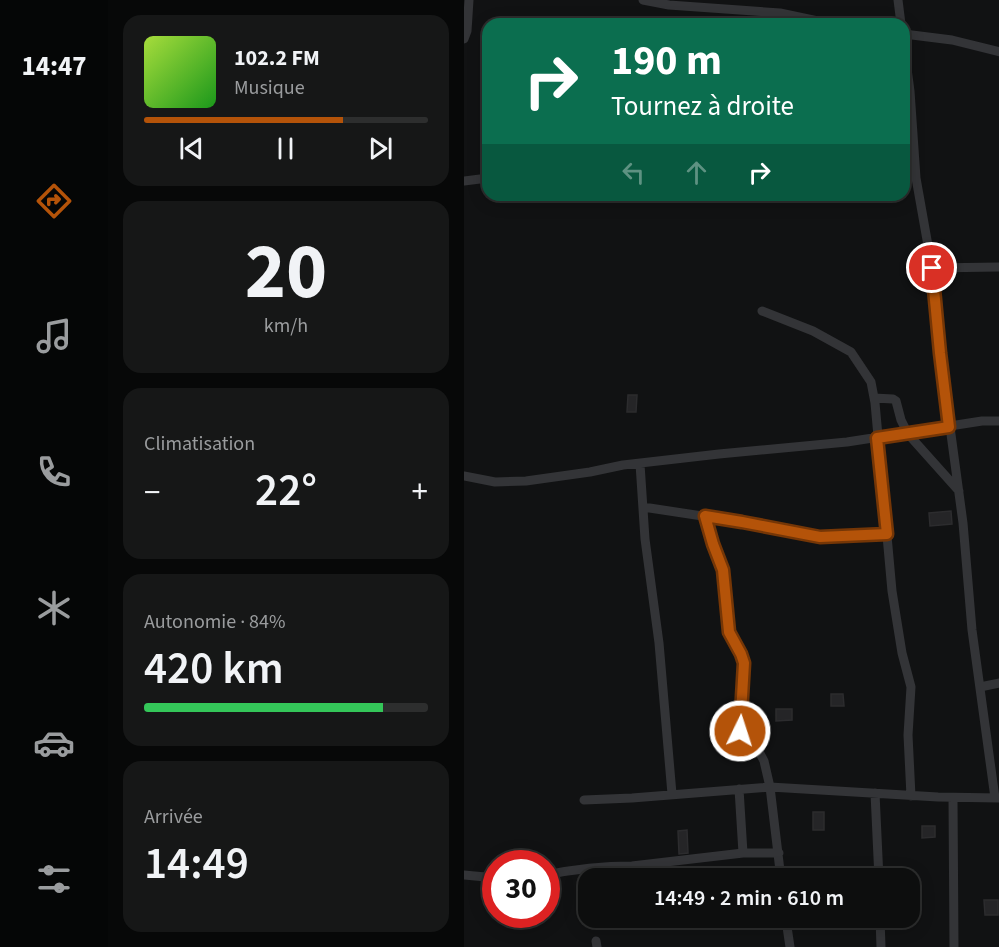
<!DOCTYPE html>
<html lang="fr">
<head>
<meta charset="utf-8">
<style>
	:root { --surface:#0d0e0e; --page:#161717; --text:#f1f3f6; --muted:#9a9c9e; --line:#2d2e2e; --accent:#b45309 }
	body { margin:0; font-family:"Source Sans 3",sans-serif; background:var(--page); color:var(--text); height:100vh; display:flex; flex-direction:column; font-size:22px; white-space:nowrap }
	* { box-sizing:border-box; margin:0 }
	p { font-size:20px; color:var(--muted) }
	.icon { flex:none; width:33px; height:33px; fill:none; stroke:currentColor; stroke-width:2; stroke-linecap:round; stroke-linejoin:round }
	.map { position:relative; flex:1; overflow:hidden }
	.panel { display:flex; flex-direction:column; gap:15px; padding:15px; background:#070808; width:356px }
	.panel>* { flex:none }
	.hud { position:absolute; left:18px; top:18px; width:428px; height:183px; border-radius:18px; box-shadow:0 3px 15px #0003,0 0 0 2px var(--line); background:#0b6e4f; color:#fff; overflow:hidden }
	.speed { position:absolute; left:18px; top:850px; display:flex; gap:12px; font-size:30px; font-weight:700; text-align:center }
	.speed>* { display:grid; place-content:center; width:78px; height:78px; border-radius:50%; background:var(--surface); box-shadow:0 3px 15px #0003,0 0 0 2px var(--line); line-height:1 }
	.speed .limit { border:9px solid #d22; background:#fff; color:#111 }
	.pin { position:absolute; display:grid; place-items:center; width:51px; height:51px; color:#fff; margin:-26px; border:3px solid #fff; border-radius:50%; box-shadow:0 2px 6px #0007 }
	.me { position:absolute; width:66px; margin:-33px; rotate:4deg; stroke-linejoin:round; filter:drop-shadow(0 0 4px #0008) }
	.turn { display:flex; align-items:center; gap:21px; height:126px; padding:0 30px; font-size:27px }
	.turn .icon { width:78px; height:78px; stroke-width:2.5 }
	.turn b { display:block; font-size:42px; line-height:51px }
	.lanes { display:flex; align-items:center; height:57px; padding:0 30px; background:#0003; justify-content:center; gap:30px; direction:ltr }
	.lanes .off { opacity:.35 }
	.big { font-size:45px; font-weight:600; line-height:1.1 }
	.panel .tile { flex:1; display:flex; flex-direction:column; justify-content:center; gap:9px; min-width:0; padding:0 21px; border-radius:18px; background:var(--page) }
	.panel .dial { align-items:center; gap:0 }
	.dial b { font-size:78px; line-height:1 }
	.song { display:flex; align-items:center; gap:18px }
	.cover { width:72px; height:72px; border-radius:9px; background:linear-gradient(135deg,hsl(80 70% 55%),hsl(120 70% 35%)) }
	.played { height:6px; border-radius:3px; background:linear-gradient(90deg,var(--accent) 70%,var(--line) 70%) }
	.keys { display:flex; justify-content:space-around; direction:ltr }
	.heat { display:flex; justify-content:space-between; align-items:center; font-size:33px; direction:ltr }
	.charge { height:9px; border-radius:4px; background:linear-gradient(90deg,#34c759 84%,var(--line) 0) }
	.trip { position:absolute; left:114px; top:868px; width:342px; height:60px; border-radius:18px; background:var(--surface); box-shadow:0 3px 15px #0003,0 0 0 2px var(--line); font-weight:600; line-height:60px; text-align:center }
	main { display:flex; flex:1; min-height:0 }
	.dock { display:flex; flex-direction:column; width:108px; justify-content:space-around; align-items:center; background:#050606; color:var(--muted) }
	.dock .icon { width:42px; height:42px }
	.dock .current { color:var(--accent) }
	.dock b { font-size:27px; color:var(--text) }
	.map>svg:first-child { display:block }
</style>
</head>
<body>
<main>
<nav class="dock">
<b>14:47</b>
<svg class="icon current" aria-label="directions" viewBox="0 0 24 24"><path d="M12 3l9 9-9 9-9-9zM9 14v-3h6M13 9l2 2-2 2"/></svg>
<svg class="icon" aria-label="music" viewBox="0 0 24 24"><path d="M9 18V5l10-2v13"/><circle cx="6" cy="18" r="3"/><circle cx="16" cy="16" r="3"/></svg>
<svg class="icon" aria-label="phone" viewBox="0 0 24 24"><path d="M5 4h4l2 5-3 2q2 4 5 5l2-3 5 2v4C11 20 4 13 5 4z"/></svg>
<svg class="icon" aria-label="climate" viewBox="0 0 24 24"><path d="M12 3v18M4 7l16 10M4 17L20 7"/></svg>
<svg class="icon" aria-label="car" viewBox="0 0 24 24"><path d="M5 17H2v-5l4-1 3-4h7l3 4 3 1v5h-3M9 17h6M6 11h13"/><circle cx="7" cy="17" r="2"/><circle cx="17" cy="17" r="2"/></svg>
<svg class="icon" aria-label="filters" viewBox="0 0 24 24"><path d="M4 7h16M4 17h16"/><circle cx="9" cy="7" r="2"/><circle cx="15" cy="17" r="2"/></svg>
</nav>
<section class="panel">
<div class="tile">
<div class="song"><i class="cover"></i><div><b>102.2 FM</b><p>Musique</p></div></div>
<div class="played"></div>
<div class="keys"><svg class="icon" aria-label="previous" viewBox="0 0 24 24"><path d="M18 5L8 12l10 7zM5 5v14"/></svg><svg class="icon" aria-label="pause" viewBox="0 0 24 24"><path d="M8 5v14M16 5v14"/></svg><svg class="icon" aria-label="next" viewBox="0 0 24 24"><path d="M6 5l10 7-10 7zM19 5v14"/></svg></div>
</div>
<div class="tile dial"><b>20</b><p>km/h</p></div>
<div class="tile"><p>Climatisation</p>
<div class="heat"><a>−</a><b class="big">22°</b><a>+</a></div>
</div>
<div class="tile"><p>Autonomie · 84%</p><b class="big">420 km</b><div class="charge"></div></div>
<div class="tile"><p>Arrivée</p><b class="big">14:49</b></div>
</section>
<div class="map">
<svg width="536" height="947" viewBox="0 0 536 947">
	<rect width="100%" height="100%" fill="#111213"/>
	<!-- building -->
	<path fill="#252527" stroke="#2c2c2e" stroke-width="1.5" d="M164 395H173L172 412H163Z
		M487 511 488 524 466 526 465 513Z
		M367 694H379L380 706H367Z
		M312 709H328V720L312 721Z
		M349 812H360V830H349Z
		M458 826H471V837L458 838Z
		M223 830 224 853 215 854 214 831Z
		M309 869 310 879H286L285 870Z
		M520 900H534V915H521Z"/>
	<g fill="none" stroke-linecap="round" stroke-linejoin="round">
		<!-- minor -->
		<path stroke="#333437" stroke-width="9" d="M179 0 205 5 316 13 368 24
			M434 0 437 24
			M440 34 488 40 536 52
			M0 39 3 31 5 0
			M440 46 446 91 452 178 468 268 476 353 499 523 508 630 531 798
			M0 181 24 178
			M468 268 536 267
			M298 311 349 331 387 352 407 382 411 403 428 591 438 653 447 687 444 735 447 796
			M410 398 429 399 432 401 437 420 444 434 495 491
			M176 464 181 539 195 643 208 794
			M0 476 31 482 62 481 126 472 159 465 255 454 383 442 518 421H536
			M179 507 278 522 356 537 423 534
			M241 516 249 544 259 570 265 632 277 654 280 663 276 731 279 735 291 744 300 761 306 787 317 879
			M516 687 536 683
			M275 789 279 853
			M411 793 415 879
			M489 798 490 947
			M120 800 168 798 306 787 474 797 536 798
			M0 875 32 878
			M82 875C111 869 139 866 168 866L279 853H315
			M416 918 417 947
			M198 919 323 923
			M322 920 326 947
			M132 941 133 947"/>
	</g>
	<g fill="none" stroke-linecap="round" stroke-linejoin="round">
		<!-- route casing -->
		<g stroke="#753606" stroke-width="15">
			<path id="route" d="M276 731 280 663 277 654 265 632 259 570 249 544 241 516 278 522 356 537 423 534 413 438 485 427 476 353 468 268"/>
		</g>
		<!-- route -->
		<use href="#route" stroke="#b45309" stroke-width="10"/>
	</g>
</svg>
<div class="speed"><div class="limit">30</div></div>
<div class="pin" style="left:468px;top:268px;background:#d93025"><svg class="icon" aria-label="arrive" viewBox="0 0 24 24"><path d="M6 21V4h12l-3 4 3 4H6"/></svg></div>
<svg class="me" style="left:276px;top:731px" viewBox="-20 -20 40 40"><circle r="17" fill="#b45309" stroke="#fff" stroke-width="3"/><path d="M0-11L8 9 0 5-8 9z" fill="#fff"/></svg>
<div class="trip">14:49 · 2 min · 610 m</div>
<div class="hud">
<div class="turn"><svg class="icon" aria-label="right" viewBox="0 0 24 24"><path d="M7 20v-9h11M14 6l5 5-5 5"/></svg><div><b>190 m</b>Tournez à droite</div></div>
<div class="lanes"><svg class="icon off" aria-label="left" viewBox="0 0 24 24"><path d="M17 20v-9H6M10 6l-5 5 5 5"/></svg><svg class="icon off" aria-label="ahead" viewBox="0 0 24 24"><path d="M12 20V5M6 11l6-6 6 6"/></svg><svg class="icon" aria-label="right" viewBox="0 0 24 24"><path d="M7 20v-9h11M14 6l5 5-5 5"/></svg></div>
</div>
</div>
</main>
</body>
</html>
